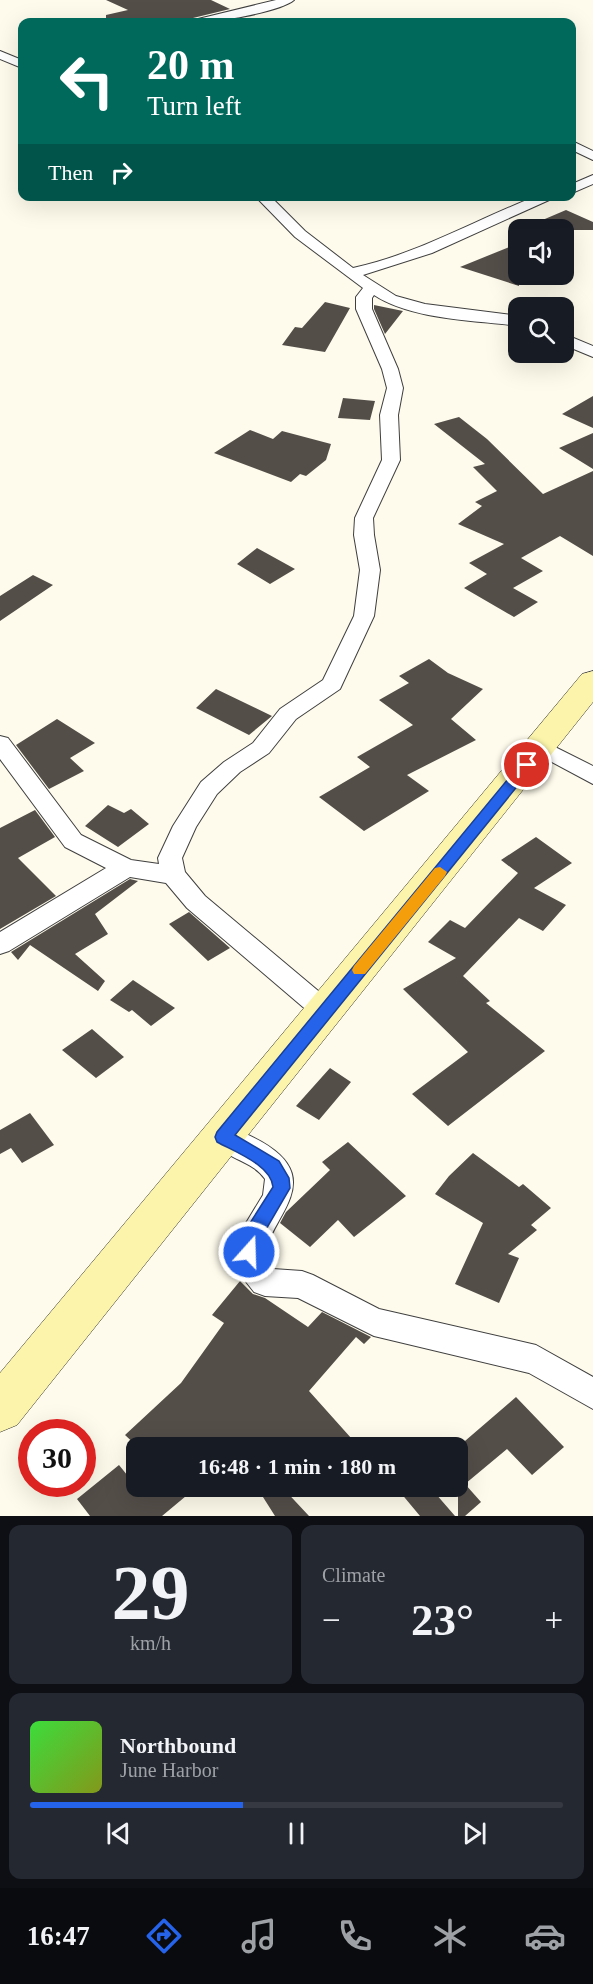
<!DOCTYPE html>
<html lang="en">
<head>
<meta charset="utf-8">
<style>
	:root { --surface:#171b24; --page:#242831; --text:#f1f3f6; --muted:#9ea1a6; --line:#363941; --accent:#2563eb }
	body { margin:0; font-family:Georgia,serif; background:var(--page); color:var(--text); height:100vh; display:flex; flex-direction:column; font-size:22px; white-space:nowrap }
	* { box-sizing:border-box; margin:0 }
	p { font-size:20px; color:var(--muted) }
	.icon { flex:none; width:33px; height:33px; fill:none; stroke:currentColor; stroke-width:2; stroke-linecap:round; stroke-linejoin:round }
	.map { position:relative; height:1516px; overflow:hidden }
	.panel { display:flex; flex-direction:column; gap:9px; padding:9px; background:#0d0f14; flex:1 }
	.panel>* { flex:none }
	.hud { position:absolute; left:18px; top:18px; width:558px; height:183px; border-radius:12px; box-shadow:0 6px 24px #0002; background:#00695c; color:#fff; overflow:hidden }
	.controls { position:absolute; left:508px; top:219px; display:grid; gap:12px }
	.controls a { display:grid; place-items:center; width:66px; height:66px; border-radius:12px; background:var(--surface); box-shadow:0 6px 24px #0002; font-size:30px }
	.speed { position:absolute; left:18px; top:1419px; display:flex; gap:12px; font-size:30px; font-weight:700; text-align:center }
	.speed>* { display:grid; place-content:center; width:78px; height:78px; border-radius:50%; background:var(--surface); box-shadow:0 6px 24px #0002; line-height:1 }
	.speed .limit { border:9px solid #d22; background:#fff; color:#111 }
	.pin { position:absolute; display:grid; place-items:center; width:51px; height:51px; color:#fff; margin:-26px; border:3px solid #fff; border-radius:50%; box-shadow:0 2px 6px #0007 }
	.me { position:absolute; width:66px; margin:-33px; rotate:20deg; stroke-linejoin:round; filter:drop-shadow(0 0 4px #0008) }
	.turn { display:flex; align-items:center; gap:21px; height:126px; padding:0 30px; font-size:27px }
	.turn .icon { width:78px; height:78px; stroke-width:2.5 }
	.turn b { display:block; font-size:42px; line-height:51px }
	.then { display:flex; align-items:center; height:57px; padding:0 30px; background:#0003; gap:12px; font-size:22px }
	.big { font-size:45px; font-weight:700; line-height:1.1 }
	.panel .tile { flex:1; display:flex; flex-direction:column; justify-content:center; gap:9px; min-width:0; padding:0 21px; border-radius:12px; background:var(--page) }
	.panel .dial { align-items:center; gap:0 }
	.dial b { font-size:78px; line-height:1 }
	.song { display:flex; align-items:center; gap:18px }
	.cover { width:72px; height:72px; border-radius:9px; background:linear-gradient(135deg,hsl(120 70% 55%),hsl(70 70% 35%)) }
	.played { height:6px; border-radius:3px; background:linear-gradient(90deg,var(--accent) 40%,var(--line) 40%) }
	.keys { display:flex; justify-content:space-around; direction:ltr }
	.heat { display:flex; justify-content:space-between; align-items:center; font-size:33px; direction:ltr }
	.panel .tiles { flex:1; display:grid; gap:9px; grid-template-columns:1fr 1fr }
	.tile:last-child { grid-column:span 2 }
	.trip { position:absolute; left:126px; top:1437px; width:342px; height:60px; border-radius:12px; background:var(--surface); box-shadow:0 6px 24px #0002; font-weight:700; line-height:60px; text-align:center }
	.tabs { display:flex; height:96px; justify-content:space-around; align-items:center; background:#090b0e; color:var(--muted) }
	.tabs .icon { width:42px; height:42px }
	.tabs .on { color:var(--accent) }
	.tabs b { font-size:27px; color:var(--text) }
	.map>svg:first-child { display:block }
</style>
</head>
<body>
<div class="map">
<svg width="593" height="1516" viewBox="0 0 593 1516">
	<rect width="100%" height="100%" fill="#fefbec"/>
	<!-- building -->
	<path fill="#544e49" d="M106 0H211L230 9 193 18 190 22H106V15L128 10Z
		M566 210 593 222V230H519Z
		M519 243V286L460 267Z
		M325 302 350 308 325 352 282 345 295 327 302 328Z
		M374 305 403 311 385 334 374 309Z
		M593 396V428L562 414Z
		M343 398 375 401 370 420 338 418Z
		M459 417 487 439 543 494 593 471V556L560 536 521 558 543 571 513 588 538 602 514 617 464 588 487 574 469 563 504 544 458 524 482 506 475 502 497 491 473 467 485 464 434 424Z
		M250 430 273 439 282 431 331 444 326 460 306 476 300 474 291 482 214 453Z
		M593 433V469L559 448Z
		M257 548 295 569 270 584 237 564Z
		M33 575 53 585 0 621V596Z
		M429 659 448 673 483 689 451 719 476 740 407 775 429 791 364 831 319 797 370 767 357 757 413 725 379 700 409 683 399 676Z
		M216 689 272 716 249 735 196 708Z
		M57 719 95 743 70 758 84 771 49 789 16 745Z
		M108 805 124 813 131 809 149 824 118 847 85 826Z
		M35 810 55 837 18 858 56 896 0 929V828Z
		M536 837 572 863 534 888 566 905 543 931 519 918 463 976 490 1001 486 1003 545 1051 448 1126 412 1094 468 1052 403 989 456 958 428 942 450 920 465 928 518 873 501 860Z
		M130 879 138 881 95 914 108 934 75 954 105 981 98 991 30 945 18 960 11 952Z
		M189 912 230 948 208 961 169 924Z
		M133 980 175 1008 151 1026 132 1010 129 1012 110 1000Z
		M92 1029 124 1057 96 1078 62 1050Z
		M330 1068 351 1082 319 1120 296 1106Z
		M30 1113 54 1145 22 1163 11 1148 0 1154V1130Z
		M348 1142 406 1196 354 1237 338 1220 310 1247 280 1223 286 1212 330 1170 322 1162Z
		M473 1153 519 1187 523 1184 551 1208 531 1225 537 1230 508 1254 519 1258 499 1303 455 1284 483 1223 435 1194 449 1176Z
		M240 1281 253 1294 265 1298 308 1327 322 1312 371 1337 364 1344 356 1337 309 1391 360 1448H139L125 1435 181 1383 224 1323 212 1315Z
		M516 1397 564 1447 532 1475 507 1449 465 1484 481 1502 465 1516H458V1447Z
		M119 1465 136 1486H198L162 1516H90L77 1499Z
		M256 1486H281L309 1516H275Z
		M395 1486H429L455 1516H420Z"/>
	<g fill="none" stroke-linecap="round" stroke-linejoin="round">
		<!-- street casing -->
		<g stroke="#3f3f3f" stroke-width="2">
			<path id="street" d="M276 0H294C280 12 211 24 192 22L194 20Z
				M0 51 22 60V68L0 59Z
				M572 141 593 151V160L572 150Z
				M593 175V184L572 193V184Z
				M255 196H270L305 231 353 268C418 254 475 220 537 196H558L432 253 363 275 396 296 425 304 519 316V326C474 320 412 320 374 295L372 298V309L398 369 403 388 398 415 400 460 373 518 374 535 380 570 374 616 340 689 296 719 269 753 240 772 217 794 196 827 182 858 185 872 205 896 335 1005 339 1012 335 1019 326 1022 317 1019 187 908 166 883 130 877 9 951 0 954V932L106 868 65 847 0 759V736L8 738 81 835 131 860 159 864 158 858 173 826 201 782 224 762 253 743 280 709 323 680 354 616 360 570 354 535 355 518 382 460 380 415 387 388 382 369 356 309V297L363 288 295 237Z
				M564 334 593 346V357L564 345Z
				M541 740 593 766V784L533 752 530 747 533 742Z
				M223 1125C368 1175 237 1230 273 1269L302 1271 313 1275 379 1309 536 1345 593 1377V1409L529 1373 374 1336 298 1298 265 1296 254 1292 243 1278 237 1266 235 1250 243 1228 263 1195 265 1179C252 1159 219 1158 209 1137L213 1129Z"/>
		</g>
		<!-- secondary casing -->
		<g stroke="#2e2e2e" stroke-width="1">
			<path id="secondary" d="M593 671V702L17 1425 0 1432V1373L582 674Z"/>
		</g>
		<!-- street -->
		<use href="#street" fill="#fff" fill-rule="evenodd"/>
		<!-- secondary -->
		<use href="#secondary" fill="#fbf4aa" fill-rule="evenodd"/>
	</g>
	<!-- route -->
	<path fill="#2563eb" stroke="#184099" stroke-width="1.5" d="M527 761 532 762 534 765 532 768 235 1135 279 1161 289 1178 290 1188 265 1231 256 1257 249 1260 243 1257 240 1252 250 1223 273 1187C271 1165 235 1152 217 1142L215 1137 217 1132 522 762Z"/>
	<!-- slow -->
	<path fill="#f59e0b" d="M440 867 447 872 445 876 365 974H354L352 970 354 966 435 868Z"/>
</svg>
<div class="controls">
<a><svg class="icon" aria-label="sound" viewBox="0 0 24 24"><path d="M4 9h4l5-4v14l-5-4H4zM17 9q2 3 0 6"/></svg></a>
<a><svg class="icon" aria-label="search" viewBox="0 0 24 24"><circle cx="10" cy="10" r="6"/><path d="M15 15l6 6"/></svg></a>
</div>
<div class="speed"><div class="limit">30</div></div>
<div class="pin" style="left:527px;top:765px;background:#d93025"><svg class="icon" aria-label="arrive" viewBox="0 0 24 24"><path d="M6 21V4h12l-3 4 3 4H6"/></svg></div>
<svg class="me" style="left:249px;top:1252px" viewBox="-20 -20 40 40"><circle r="17" fill="#2563eb" stroke="#fff" stroke-width="3"/><path d="M0-11L8 9 0 5-8 9z" fill="#fff"/></svg>
<div class="trip">16:48 · 1 min · 180 m</div>
<div class="hud">
<div class="turn"><svg class="icon" aria-label="left" viewBox="0 0 24 24"><path d="M17 20v-9H6M10 6l-5 5 5 5"/></svg><div><b>20 m</b>Turn left</div></div>
<div class="then">Then<svg class="icon" aria-label="right" viewBox="0 0 24 24"><path d="M7 20v-9h11M14 6l5 5-5 5"/></svg></div>
</div>
</div>
<section class="panel">
<div class="tiles">
<div class="tile dial"><b>29</b><p>km/h</p></div>
<div class="tile"><p>Climate</p>
<div class="heat"><a>−</a><b class="big">23°</b><a>+</a></div>
</div>
<div class="tile">
<div class="song"><i class="cover"></i><div><b>Northbound</b><p>June Harbor</p></div></div>
<div class="played"></div>
<div class="keys"><svg class="icon" aria-label="previous" viewBox="0 0 24 24"><path d="M18 5L8 12l10 7zM5 5v14"/></svg><svg class="icon" aria-label="pause" viewBox="0 0 24 24"><path d="M8 5v14M16 5v14"/></svg><svg class="icon" aria-label="next" viewBox="0 0 24 24"><path d="M6 5l10 7-10 7zM19 5v14"/></svg></div>
</div>
</div>
</section>
<nav class="tabs">
<b>16:47</b>
<svg class="icon on" aria-label="directions" viewBox="0 0 24 24"><path d="M12 3l9 9-9 9-9-9zM9 14v-3h6M13 9l2 2-2 2"/></svg>
<svg class="icon" aria-label="music" viewBox="0 0 24 24"><path d="M9 18V5l10-2v13"/><circle cx="6" cy="18" r="3"/><circle cx="16" cy="16" r="3"/></svg>
<svg class="icon" aria-label="phone" viewBox="0 0 24 24"><path d="M5 4h4l2 5-3 2q2 4 5 5l2-3 5 2v4C11 20 4 13 5 4z"/></svg>
<svg class="icon" aria-label="climate" viewBox="0 0 24 24"><path d="M12 3v18M4 7l16 10M4 17L20 7"/></svg>
<svg class="icon" aria-label="car" viewBox="0 0 24 24"><path d="M5 17H2v-5l4-1 3-4h7l3 4 3 1v5h-3M9 17h6M6 11h13"/><circle cx="7" cy="17" r="2"/><circle cx="17" cy="17" r="2"/></svg>
</nav>
</body>
</html>
